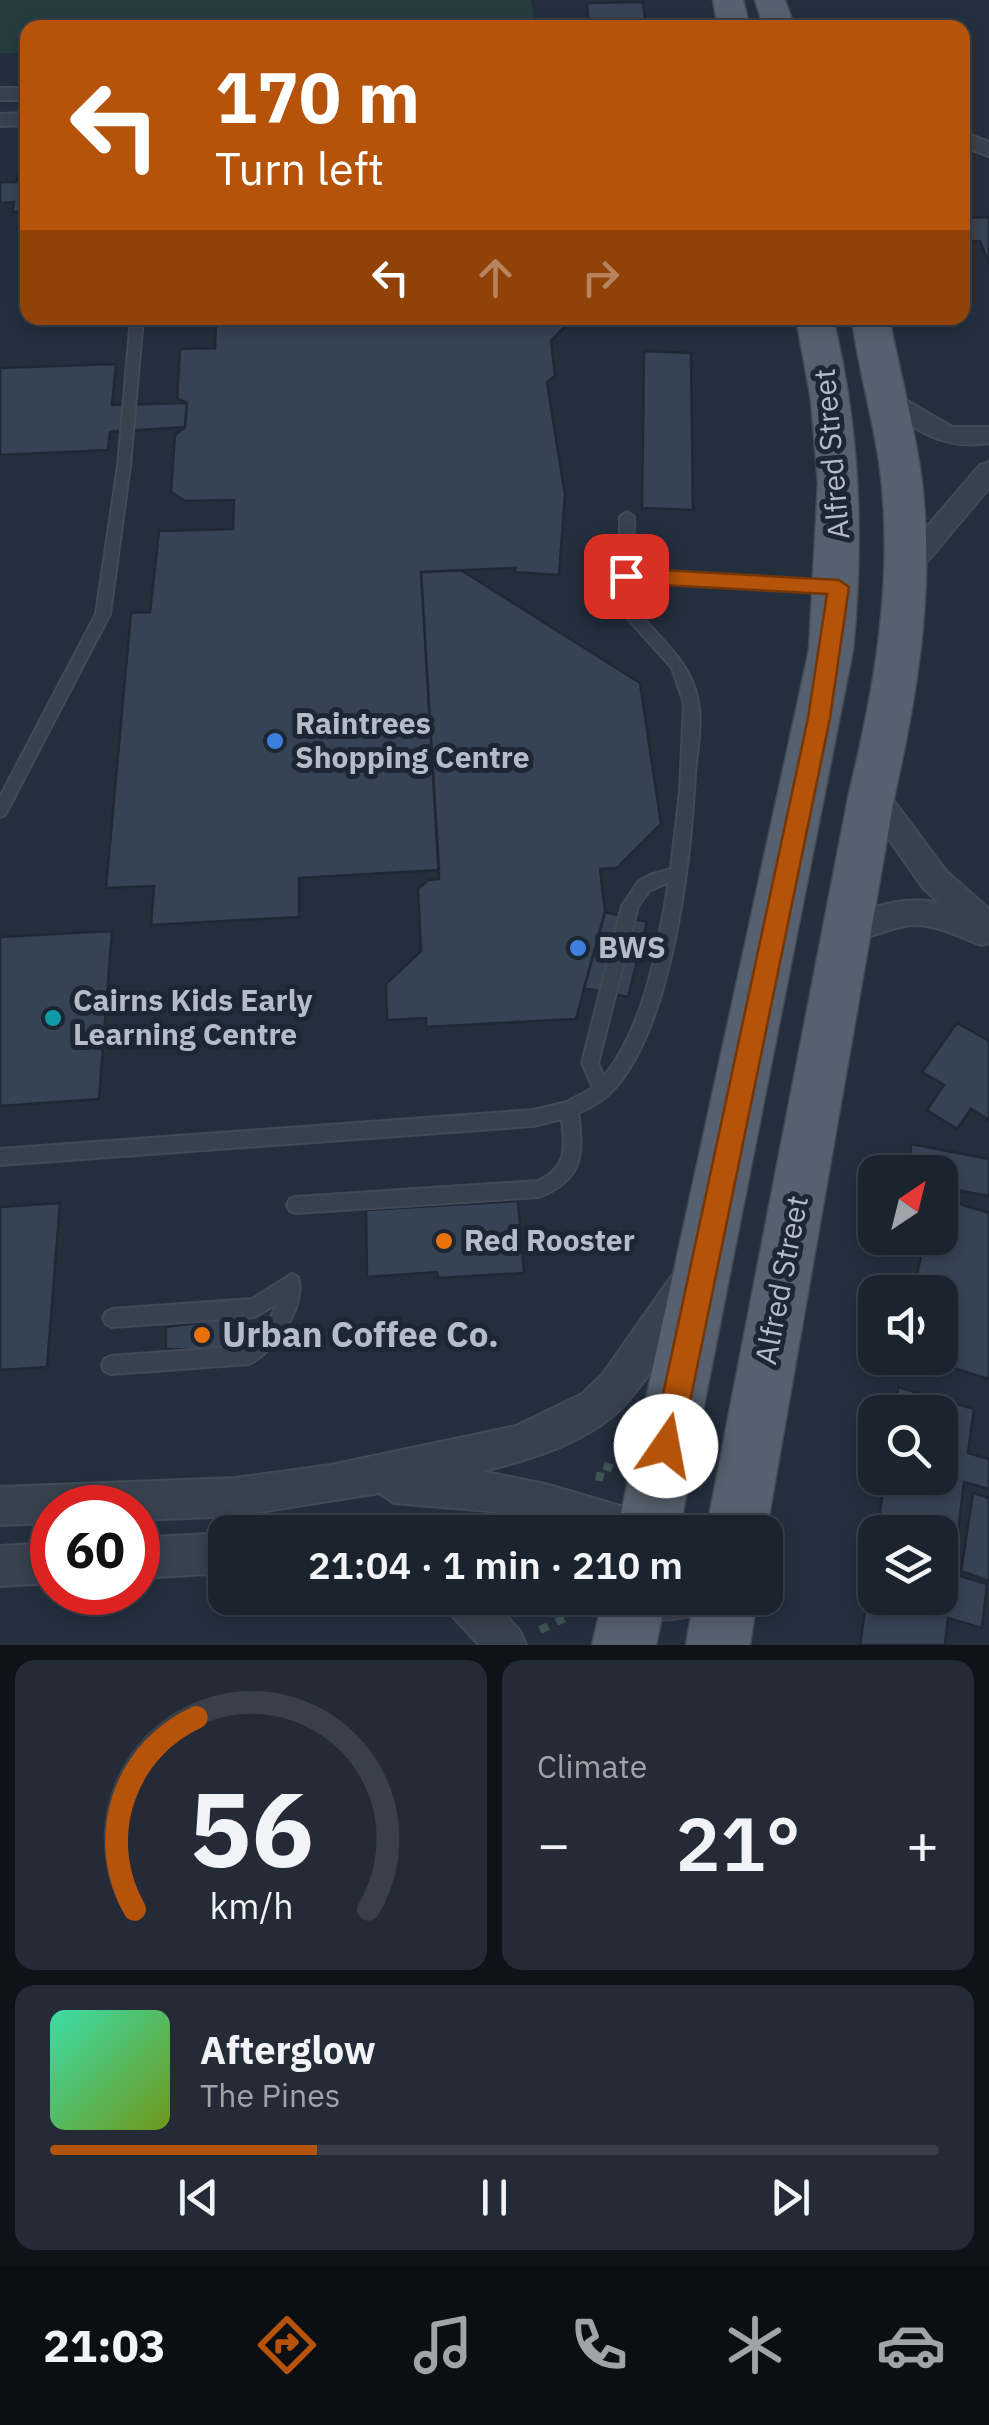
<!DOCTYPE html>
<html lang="en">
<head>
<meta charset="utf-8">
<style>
	:root { --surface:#1b232e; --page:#242b36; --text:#f1f3f6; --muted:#a0a4aa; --line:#39404a; --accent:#b45309 }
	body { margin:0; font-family:"IBM Plex Sans",sans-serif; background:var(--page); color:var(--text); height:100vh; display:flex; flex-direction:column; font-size:38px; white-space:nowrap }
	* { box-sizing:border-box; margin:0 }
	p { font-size:32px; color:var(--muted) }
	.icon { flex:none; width:55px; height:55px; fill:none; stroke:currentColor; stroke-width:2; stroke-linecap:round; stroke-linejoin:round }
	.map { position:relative; height:1645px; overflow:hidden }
	.drawer { display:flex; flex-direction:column; gap:15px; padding:15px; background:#0f1319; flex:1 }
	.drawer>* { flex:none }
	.hud { position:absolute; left:20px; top:20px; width:950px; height:305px; border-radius:20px; box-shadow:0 5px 15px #0003,0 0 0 2px var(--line); background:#b45309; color:#fff; overflow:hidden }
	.needle { width:65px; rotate:35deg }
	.tools { position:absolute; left:858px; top:1155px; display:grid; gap:20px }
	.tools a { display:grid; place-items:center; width:100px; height:100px; border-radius:20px; background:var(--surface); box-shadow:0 5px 15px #0003,0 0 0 2px var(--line); font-size:50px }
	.speed { position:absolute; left:30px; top:1485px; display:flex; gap:20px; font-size:50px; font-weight:700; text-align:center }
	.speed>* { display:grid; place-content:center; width:130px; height:130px; border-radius:50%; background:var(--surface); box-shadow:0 5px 15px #0003,0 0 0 2px var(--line); line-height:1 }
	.speed .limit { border:15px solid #d22; background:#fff; color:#111 }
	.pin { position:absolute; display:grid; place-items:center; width:85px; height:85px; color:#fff; margin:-42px; border-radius:20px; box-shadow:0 5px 15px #0006 }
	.me { position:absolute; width:110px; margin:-55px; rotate:12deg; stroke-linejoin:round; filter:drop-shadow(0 0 8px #0008) }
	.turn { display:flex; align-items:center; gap:35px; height:210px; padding:0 30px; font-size:45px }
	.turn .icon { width:130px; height:130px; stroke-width:2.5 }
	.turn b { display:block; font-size:70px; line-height:85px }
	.lanes { display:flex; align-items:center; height:95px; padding:0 30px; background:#0003; justify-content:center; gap:50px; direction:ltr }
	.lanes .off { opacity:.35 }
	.big { font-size:75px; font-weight:600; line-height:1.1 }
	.drawer .card { flex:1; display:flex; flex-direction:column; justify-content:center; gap:15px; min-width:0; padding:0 35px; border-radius:20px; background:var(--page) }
	.drawer .dial { align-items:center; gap:0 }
	.dial svg { height:260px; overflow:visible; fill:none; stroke:var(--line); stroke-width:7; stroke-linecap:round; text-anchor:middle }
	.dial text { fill:var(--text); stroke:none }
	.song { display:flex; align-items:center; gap:30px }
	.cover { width:120px; height:120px; border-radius:15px; background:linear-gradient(135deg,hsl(160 70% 55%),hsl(80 70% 35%)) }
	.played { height:10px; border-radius:5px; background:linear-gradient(90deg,var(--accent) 30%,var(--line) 30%) }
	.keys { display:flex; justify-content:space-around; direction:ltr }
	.heat { display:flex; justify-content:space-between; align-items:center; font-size:55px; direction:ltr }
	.drawer .tiles { flex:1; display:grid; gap:15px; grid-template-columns:1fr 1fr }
	.card:last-child { grid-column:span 2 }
	.trip { position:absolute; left:208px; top:1515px; width:575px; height:100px; border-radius:20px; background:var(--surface); box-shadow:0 5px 15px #0003,0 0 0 2px var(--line); font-weight:600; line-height:100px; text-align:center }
	.menu { display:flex; height:160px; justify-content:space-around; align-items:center; background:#0b0e12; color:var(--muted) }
	.menu .icon { width:70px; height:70px }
	.menu .selected { color:var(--accent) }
	.menu b { font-size:45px; color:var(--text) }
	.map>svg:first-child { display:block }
</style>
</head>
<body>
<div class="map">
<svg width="989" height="1645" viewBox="0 0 989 1645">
	<rect width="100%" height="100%" fill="#242f3e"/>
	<!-- green -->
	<path fill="#263c3f" d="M0 0H531L536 27 28 28 27 53H0Z"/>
	<!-- building -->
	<path fill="#364354" stroke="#1f2835" stroke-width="2.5" d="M643 2 646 28H589L587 3Z
		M28 173V211L12 212 14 202 0 203V182H17L18 174Z
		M989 217V264L980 241 962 242V218Z
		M216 318H573L551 341 555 376 547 382 565 495 559 575 514 572 516 568 421 572 439 870 299 878V917L151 925 154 886 106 888 131 613 150 612 159 531 233 529 234 500 185 501 171 492 175 435 185 427 187 403 177 398 180 349 215 348Z
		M644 351 691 353 693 510 642 508Z
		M116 364 112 405 187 403 185 427 110 432 108 450 0 455V368Z
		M461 570 640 683 661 824 617 868 600 869 605 912 576 1019 426 1027V1018L387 1020 386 984 421 951 418 889 428 880 439 879 421 572Z
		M605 912 647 922 628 997 584 988Z
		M112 931 99 1099 0 1106V937Z
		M957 1023 989 1041V1120L971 1109 957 1129 927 1110 944 1085 922 1072Z
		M911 1144 989 1159V1196L940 1187V1172H909Z
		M940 1198 989 1213V1379L921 1358H940V1292H913L922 1252 910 1248 912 1238H940Z
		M518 1201 524 1273 438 1278 437 1272 367 1277 366 1210Z
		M60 1203 47 1367 0 1370V1207Z
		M218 1320 238 1323V1344L222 1350 166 1349V1327Z
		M898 1387 974 1409 968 1453 989 1459V1489L964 1482 953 1574 987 1584 982 1628 948 1618 945 1645H860L875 1543V1598H940V1532H877L885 1478H940V1412H895Z
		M973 1493 989 1498V1581L961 1571Z"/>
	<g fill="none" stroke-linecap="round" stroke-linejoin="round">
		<!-- lane casing -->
		<g stroke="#414a57" stroke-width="4">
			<path id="lane" d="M131 318H143L130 466 110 614 5 815 0 817V797L96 614 118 466Z
				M627 512 634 517 633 571 830 581 837 586 830 591 633 580V604C654 636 688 656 697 697 703 721 697 749 695 773 691 858 673 1022 615 1088 605 1100 592 1107 578 1113 584 1156 582 1180 539 1197L296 1213 290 1211 287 1205 290 1199 296 1197 538 1181C568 1167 565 1148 562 1119L533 1126 0 1165V1149L533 1110 567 1102 593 1088 582 1063 622 906 638 882 650 875 671 869 680 792 684 703 672 668 629 620 619 604 620 517ZM669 882C658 947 646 1023 604 1077L598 1063 638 906 649 891Z
				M292 1274 298 1277C307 1306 275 1352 249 1364L111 1374 104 1371 102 1365 104 1359 111 1356 246 1346 266 1326 278 1303 255 1317 112 1327 106 1324 103 1318 106 1312 112 1309 252 1299Z"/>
		</g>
		<!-- street casing -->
		<g stroke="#414a57" stroke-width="4">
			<path id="street" d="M0 88H28V100H0Z
				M28 113V125L0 126V114Z
				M962 132 989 142V156L962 146Z
				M887 389 952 427H989V443C944 451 913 429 878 403L875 397 878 391Z
				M989 462V488L915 576H897L893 569 897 562 980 465Z
				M872 781 882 785 946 871 989 909V943L982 945C959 937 938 925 914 925 888 926 860 946 837 938L832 929 837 920C871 908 904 894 940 903L924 889 862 801 857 793 862 785Z
				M687 1268 700 1273 705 1285 700 1297C676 1331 655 1370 628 1401 595 1440 529 1461 481 1471L549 1485 640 1512 654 1518 659 1532H581L489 1511 394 1503 379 1493 235 1516 138 1520V1508H52V1523L0 1525V1487L235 1478 331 1465 516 1426 582 1394 602 1375 674 1273Z
				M225 1533V1573L138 1578V1538Z
				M52 1543V1583L0 1586V1546Z
				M443 1598H490L520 1631 526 1645H479L449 1612Z
				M609 1598H710L704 1612C679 1622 640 1622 615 1612Z"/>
		</g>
		<!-- primary casing -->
		<g stroke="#414a57" stroke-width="3">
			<path id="primary" d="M713 0H743L750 28H718Z
				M755 0H785L795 28H764Z
				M796 318H833C860 429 864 537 853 650L679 1532H617L809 650 818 483 811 400Z
				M852 318H889C899 368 912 417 920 468 936 577 919 686 895 793L765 1539V1532H706L849 793C875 687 894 578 880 468 873 417 858 368 852 318Z
				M603 1598H666L656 1645H592Z
				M694 1598H757L750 1645H686Z"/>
		</g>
		<!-- path -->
		<path stroke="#3f5557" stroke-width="8" stroke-dasharray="9 9" stroke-linecap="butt" d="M599 1481 602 1465 614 1469
			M540 1630 567 1617 569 1609"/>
		<!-- lane -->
		<use href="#lane" fill="#38414e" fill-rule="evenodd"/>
		<!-- street -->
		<use href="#street" fill="#38414e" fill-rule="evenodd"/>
		<!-- primary -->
		<use href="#primary" fill="#56606e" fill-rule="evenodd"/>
	</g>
	<!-- route -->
	<path fill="#b45309" stroke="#753606" stroke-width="2.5" d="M626 568 839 580 849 587 830 718 681 1446 677 1456 666 1460 656 1456 652 1446 808 718 827 594 626 583 616 576Z"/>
	<!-- markers -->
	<g fill="#3f7fe0" stroke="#1d2633" stroke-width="4">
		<circle cx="275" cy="741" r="10"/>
		<circle cx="578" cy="948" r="10"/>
	</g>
	<circle fill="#0f9aa8" stroke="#1d2633" stroke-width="4" cx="53" cy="1018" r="10"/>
	<g fill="#e8710a" stroke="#1d2633" stroke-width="4">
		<circle cx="444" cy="1241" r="10"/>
		<circle cx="202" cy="1335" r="10"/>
	</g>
	<g text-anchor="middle" stroke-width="10" stroke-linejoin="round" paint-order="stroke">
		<!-- street labels -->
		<g font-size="30" fill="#b4bcc9" stroke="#1d2633">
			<text transform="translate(832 454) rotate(-95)" y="10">Alfred Street</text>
			<text transform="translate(782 1280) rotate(-79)" y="10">Alfred Street</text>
		</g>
		<!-- poi labels -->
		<g font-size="30" font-weight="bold" fill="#b4bcc9" stroke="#1d2633" text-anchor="start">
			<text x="295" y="734">Raintrees<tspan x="295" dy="34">Shopping Centre</tspan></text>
			<text x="598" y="958">BWS</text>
			<text x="73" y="1011">Cairns Kids Early<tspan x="73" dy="34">Learning Centre</tspan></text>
			<text x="464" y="1251">Red Rooster</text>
		</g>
		<!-- near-poi labels -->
		<g font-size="35" font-weight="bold" fill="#b4bcc9" stroke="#1d2633" text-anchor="start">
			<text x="222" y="1347">Urban Coffee Co.</text>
		</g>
	</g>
</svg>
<div class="tools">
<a><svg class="needle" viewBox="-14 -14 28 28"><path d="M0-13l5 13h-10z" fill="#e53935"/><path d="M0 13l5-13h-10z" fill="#a0a4aa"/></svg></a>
<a><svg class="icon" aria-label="sound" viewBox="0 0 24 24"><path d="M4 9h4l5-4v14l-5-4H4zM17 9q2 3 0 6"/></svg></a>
<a><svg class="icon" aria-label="search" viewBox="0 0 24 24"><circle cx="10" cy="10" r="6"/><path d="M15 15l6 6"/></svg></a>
<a><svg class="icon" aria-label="layers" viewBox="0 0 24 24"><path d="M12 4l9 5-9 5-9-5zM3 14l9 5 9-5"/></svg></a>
</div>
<div class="speed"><div class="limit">60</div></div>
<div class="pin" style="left:626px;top:576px;background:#d93025"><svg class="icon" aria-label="arrive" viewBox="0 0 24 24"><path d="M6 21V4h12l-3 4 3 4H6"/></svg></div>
<svg class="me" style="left:666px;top:1446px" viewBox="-20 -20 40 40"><circle r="19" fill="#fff"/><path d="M0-13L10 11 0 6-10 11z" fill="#b45309"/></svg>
<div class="trip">21:04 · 1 min · 210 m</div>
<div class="hud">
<div class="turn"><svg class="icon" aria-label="left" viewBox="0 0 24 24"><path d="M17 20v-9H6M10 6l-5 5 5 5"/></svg><div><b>170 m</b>Turn left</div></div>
<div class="lanes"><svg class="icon" aria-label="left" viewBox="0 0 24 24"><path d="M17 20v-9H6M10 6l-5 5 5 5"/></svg><svg class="icon off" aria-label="ahead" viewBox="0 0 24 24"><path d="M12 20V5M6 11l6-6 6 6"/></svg><svg class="icon off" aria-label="right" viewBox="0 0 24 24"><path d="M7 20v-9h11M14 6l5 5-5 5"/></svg></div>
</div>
</div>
<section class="drawer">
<div class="tiles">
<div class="card dial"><svg viewBox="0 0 100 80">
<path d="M14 69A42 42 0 1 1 86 69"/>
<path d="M14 69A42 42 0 0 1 33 10" stroke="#b45309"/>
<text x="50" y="56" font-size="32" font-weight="700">56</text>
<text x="50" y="72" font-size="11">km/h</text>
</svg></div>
<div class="card"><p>Climate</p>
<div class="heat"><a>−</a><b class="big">21°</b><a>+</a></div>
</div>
<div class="card">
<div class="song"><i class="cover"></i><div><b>Afterglow</b><p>The Pines</p></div></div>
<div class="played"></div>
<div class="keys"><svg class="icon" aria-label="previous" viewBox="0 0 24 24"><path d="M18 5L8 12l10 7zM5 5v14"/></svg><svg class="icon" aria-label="pause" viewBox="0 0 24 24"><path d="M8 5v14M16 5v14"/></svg><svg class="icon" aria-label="next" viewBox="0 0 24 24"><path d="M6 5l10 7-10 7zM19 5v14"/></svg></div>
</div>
</div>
</section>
<nav class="menu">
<b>21:03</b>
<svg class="icon selected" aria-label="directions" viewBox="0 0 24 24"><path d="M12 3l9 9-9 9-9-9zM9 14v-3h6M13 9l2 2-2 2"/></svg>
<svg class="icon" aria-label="music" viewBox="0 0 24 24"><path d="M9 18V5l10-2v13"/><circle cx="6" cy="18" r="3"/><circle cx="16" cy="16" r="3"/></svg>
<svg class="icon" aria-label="phone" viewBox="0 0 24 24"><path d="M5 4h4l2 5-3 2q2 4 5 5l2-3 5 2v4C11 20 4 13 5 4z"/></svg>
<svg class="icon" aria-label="climate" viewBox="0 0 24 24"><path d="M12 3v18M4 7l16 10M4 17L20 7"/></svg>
<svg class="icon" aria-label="car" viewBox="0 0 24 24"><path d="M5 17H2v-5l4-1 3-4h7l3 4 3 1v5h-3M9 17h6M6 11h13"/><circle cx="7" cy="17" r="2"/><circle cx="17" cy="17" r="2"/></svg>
</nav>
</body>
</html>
